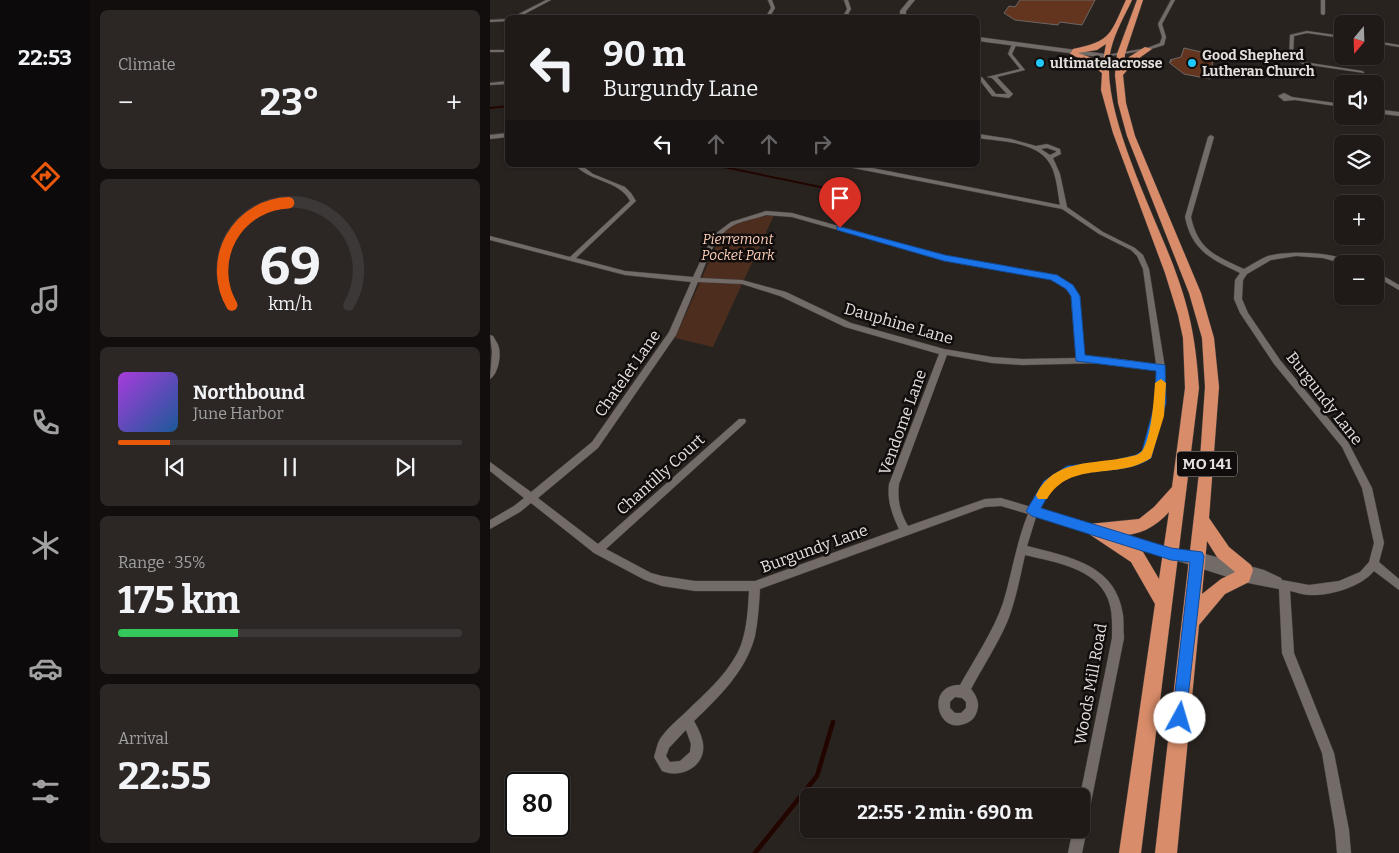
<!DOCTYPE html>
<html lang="en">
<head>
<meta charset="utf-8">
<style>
	:root { --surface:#1f1a18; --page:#2c2725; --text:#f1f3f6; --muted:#a1a1a2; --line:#3c3837; --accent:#ea580c }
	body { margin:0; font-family:Bitter,serif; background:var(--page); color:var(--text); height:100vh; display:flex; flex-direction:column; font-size:19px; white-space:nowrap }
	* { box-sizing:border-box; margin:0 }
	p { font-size:16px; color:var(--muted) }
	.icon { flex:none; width:28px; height:28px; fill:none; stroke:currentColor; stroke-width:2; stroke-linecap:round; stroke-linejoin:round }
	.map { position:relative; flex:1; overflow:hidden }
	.details { display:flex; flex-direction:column; gap:10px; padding:10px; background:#110e0d; width:400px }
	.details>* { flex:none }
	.top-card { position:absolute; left:15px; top:15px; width:475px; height:152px; border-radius:8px; box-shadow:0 1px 4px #0004,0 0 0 1px var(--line); background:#1f1a18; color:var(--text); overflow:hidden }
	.needle { width:32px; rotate:199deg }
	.controls { position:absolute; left:844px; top:15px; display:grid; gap:10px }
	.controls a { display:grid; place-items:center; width:50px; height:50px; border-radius:8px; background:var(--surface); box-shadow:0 1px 4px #0004,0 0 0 1px var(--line); font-size:25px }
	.speed { position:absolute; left:15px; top:772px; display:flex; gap:10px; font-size:25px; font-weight:700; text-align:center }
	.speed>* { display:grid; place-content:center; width:65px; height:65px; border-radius:50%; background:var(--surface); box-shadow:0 1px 4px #0004,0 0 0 1px var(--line); line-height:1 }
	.speed .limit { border:2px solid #111; border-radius:8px; background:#fff; color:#111 }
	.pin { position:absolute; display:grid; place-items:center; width:42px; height:42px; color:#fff; margin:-51px -21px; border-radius:50% 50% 50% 0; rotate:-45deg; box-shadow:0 0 5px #0007 }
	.pin .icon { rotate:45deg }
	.me { position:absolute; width:55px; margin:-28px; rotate:6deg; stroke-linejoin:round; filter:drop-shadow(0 0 4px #0008) }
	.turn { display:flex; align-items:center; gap:18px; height:105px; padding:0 15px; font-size:22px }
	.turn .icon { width:65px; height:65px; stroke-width:2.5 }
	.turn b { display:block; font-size:35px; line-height:42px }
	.lanes { display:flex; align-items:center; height:48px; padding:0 15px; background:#0003; justify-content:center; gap:25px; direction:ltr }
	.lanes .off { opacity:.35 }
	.big { font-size:38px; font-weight:700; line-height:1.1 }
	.details .tile { flex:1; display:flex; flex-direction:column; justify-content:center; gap:8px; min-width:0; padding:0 18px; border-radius:8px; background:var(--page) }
	.details .dial { align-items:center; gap:0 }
	.dial svg { height:130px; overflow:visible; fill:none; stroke:var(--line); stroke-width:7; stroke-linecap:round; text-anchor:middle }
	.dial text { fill:var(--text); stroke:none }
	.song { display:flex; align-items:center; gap:15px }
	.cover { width:60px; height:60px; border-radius:8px; background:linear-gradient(135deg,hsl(280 70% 55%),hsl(210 70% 35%)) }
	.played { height:5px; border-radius:2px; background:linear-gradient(90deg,var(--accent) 15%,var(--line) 15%) }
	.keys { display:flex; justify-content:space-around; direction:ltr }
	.heat { display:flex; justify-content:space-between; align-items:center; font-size:28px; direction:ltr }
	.charge { height:8px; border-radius:4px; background:linear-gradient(90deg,#34c759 35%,var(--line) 0) }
	.trip { position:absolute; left:310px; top:788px; width:290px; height:50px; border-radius:8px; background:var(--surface); box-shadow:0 1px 4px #0004,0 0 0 1px var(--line); font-weight:700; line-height:50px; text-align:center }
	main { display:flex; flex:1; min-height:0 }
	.tab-bar { display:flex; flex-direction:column; width:90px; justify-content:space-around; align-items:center; background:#0c0a0a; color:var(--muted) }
	.tab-bar .icon { width:35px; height:35px }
	.tab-bar .current { color:var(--accent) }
	.tab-bar b { font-size:22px; color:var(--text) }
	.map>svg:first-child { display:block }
</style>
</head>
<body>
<main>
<nav class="tab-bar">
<b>22:53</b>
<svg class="icon current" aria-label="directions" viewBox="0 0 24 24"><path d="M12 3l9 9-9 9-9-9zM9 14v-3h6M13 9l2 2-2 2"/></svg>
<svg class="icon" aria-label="music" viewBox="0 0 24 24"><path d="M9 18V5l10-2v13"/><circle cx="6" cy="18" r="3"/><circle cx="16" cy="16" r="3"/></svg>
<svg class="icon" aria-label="phone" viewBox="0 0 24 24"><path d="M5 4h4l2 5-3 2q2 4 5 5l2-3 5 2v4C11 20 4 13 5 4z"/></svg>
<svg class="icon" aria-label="climate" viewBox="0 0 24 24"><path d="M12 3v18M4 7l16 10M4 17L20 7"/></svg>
<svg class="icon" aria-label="car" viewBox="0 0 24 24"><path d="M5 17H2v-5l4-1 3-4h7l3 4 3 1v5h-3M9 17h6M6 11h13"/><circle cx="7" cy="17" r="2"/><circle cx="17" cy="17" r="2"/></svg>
<svg class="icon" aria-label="filters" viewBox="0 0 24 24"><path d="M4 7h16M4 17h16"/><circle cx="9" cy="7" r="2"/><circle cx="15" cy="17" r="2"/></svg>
</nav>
<section class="details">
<div class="tile"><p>Climate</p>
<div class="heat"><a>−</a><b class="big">23°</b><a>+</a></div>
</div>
<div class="tile dial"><svg viewBox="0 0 100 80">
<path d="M14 69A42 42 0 1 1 86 69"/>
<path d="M14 69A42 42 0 0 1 49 6" stroke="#ea580c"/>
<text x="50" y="56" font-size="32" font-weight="700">69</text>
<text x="50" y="72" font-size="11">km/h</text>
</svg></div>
<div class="tile">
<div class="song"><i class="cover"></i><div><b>Northbound</b><p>June Harbor</p></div></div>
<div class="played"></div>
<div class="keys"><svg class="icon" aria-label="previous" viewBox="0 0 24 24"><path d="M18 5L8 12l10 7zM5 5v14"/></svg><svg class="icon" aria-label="pause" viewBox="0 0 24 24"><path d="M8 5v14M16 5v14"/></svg><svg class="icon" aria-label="next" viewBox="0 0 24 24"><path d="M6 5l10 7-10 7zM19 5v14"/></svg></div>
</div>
<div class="tile"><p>Range · 35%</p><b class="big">175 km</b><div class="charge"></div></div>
<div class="tile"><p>Arrival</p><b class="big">22:55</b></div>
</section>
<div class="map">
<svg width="909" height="853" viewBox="0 0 909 853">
	<rect width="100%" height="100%" fill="#292320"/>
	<!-- green -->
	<path fill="#4c2d1e" d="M284 215 223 347 185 338 231 235C246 221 264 217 284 215Z"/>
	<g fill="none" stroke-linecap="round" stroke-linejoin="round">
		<!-- stream-far1 -->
		<path stroke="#230500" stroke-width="2" d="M0 108 18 106
			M224 165 345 190"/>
		<!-- stream -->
		<path stroke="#230500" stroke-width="4.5" d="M265 853 327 776 343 722"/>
	</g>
	<!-- building -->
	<path fill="#63351e" stroke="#6d6663" d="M530 0H605L592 25 570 22 568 25 525 20 514 13 519 6 525 7Z
		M694 48 724 55 720 79 694 74 681 64 679 62 682 61 680 60 691 57Z"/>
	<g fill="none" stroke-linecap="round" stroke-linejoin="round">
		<!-- minor casing -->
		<g stroke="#443f3d" stroke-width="1">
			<path id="minor" d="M56 0H61L27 18H21Z
				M278 0H282L285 8 279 18H275L281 8Z
				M354 0H358L361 9 356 18H352L357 9Z
				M681 0H685L672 24 676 37 674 45 658 50 614 57V55H616L657 48 670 43 672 37 668 24Z
				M831 0H835V14L833 15 831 14Z
				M18 19V21L0 22V20Z
				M817 31 852 36V38L817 33 804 36 803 56 814 62 872 71 874 72V73L813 64 799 58 800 35Z
				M885 41 909 45V47L885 43Z
				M523 42 527 43 522 54 535 70 507 77 523 94 519 98 502 96 488 78 492 77 506 94H517L502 78 497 77 530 69 518 54Z
				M0 50H18V52H0Z
				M18 81V84L0 85V83Z
				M794 93 802 97 852 104V107L805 100 794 101 788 96Z
				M885 109 909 112V116L885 113Z
				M18 133V137L0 139V135Z
				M488 134 521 139 546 146 557 144 570 149 571 154 563 158 570 174 577 207 613 232 645 248 653 255 659 269 675 368V403L660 457C618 479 572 455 550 509L612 528 613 531 612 534 608 535 546 517 537 546C579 557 626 564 633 615 634 622 633 630 634 638L596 827 597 829 592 853H578L583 829H591V796H590L622 638C622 625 623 612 618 599 606 568 564 562 535 555 530 577 526 599 518 620 508 644 493 666 481 689 486 695 490 703 487 711 485 718 481 722 474 724 446 734 436 684 470 685 485 658 503 632 513 603 522 574 526 543 538 514L511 506 495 507 270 589C269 605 268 621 265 636 256 671 229 697 204 721 208 728 212 736 213 744 216 767 190 779 172 771L164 757C166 751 167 744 170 739 178 727 190 718 200 708 219 690 241 670 251 645 257 628 258 609 259 591H205L172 586 155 580 104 553 41 503 30 512 0 529V520L24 506 34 498 0 471V462L41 492 102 442 179 332 201 282 135 275 0 240V236L80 257 140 201C129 180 100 182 85 165H91L103 174 135 187 141 193 146 201 86 258 135 271 203 277 216 249 225 234 241 222 276 211 302 213 455 256 567 275 582 285 589 296 594 358 614 357 666 364 653 269 647 256 641 250 609 234 572 209 358 167 355 165H367L570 205C568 194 567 181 563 170 553 141 513 142 488 138ZM557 148 566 151V152L560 155 551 149ZM276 215 302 217 454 260 562 279 576 289 581 296 586 358 532 359 502 357 454 349 361 323 296 292 252 280 210 278C218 258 225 234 246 224 256 220 267 218 276 215ZM208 282 252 284 290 296 355 327 449 354 399 484C397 501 402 514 409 529L265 581H205L172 576 161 573 116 549 255 423 256 421 255 419H249L108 544 48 498 108 448 186 335ZM457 355 502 363 532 365 614 363 667 370V403L653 452C610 475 567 446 541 507L511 498 495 499 418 526C410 512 407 500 409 484ZM465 697 472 698 476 702V708L471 713H465L460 708V702ZM196 730 201 744 200 752 190 761 180 762 176 756 179 748Z
				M721 135 724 137 701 217C708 250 726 256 754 269 761 265 770 259 778 256 800 250 847 252 866 264H854L833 258 806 256 781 260 757 274 753 280 752 299 758 313 790 360 858 442 882 488 894 543 889 562 909 579V590L884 571C871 587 840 596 819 595 813 595 806 592 800 591L804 653 844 753 859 830 861 853H847L845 830 832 753 792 653 789 589 753 582 623 540 619 539 618 536 619 533 623 532 699 555 700 553 704 551 774 570 791 578 792 580 819 585 849 581 870 572 879 562 884 543 872 488 852 447 784 364 750 313 744 299 745 280 750 273C721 259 702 251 695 217L718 137Z
				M885 271 909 285V290L885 276Z
				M0 335 3 336C5 340 8 343 9 348 11 357 8 374 0 379L2 352Z"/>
		</g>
		<!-- tertiary casing -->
		<g stroke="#443f3d" stroke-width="1">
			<path id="tertiary" d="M419 0H425L416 11V18H410V11Z
				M488 37 616 54 619 56 616 58 488 41Z"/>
		</g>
		<!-- trunk casing -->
		<g stroke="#443f3d" stroke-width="1">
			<path id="trunk" d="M636 0H642C635 15 625 32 621 49 607 106 666 216 686 273 701 314 706 344 709 388L651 853H629L665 604 641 562 599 534 596 529 599 524 649 519 664 507 682 487 695 388 693 338 688 315 675 273 623 133 611 90 612 73 599 63 580 54 583 49C622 41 620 34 636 0ZM616 44 612 66 605 59 588 53 607 50ZM679 512 669 579 653 552 628 536C649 535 665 528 679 512Z
				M647 0H653L635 54 634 64 639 57 655 47 662 49 645 61 633 75 636 103 645 136 711 293 724 338 729 387 719 518 739 547 761 565 763 570 759 582 735 594 709 625 687 853H665L709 473 715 387 712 338 699 293 637 136 628 103 625 75 627 54ZM717 541 727 557 745 572 731 579 712 594Z"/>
		</g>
		<!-- minor -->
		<use href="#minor" fill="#736b68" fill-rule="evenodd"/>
		<!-- tertiary -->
		<use href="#tertiary" fill="#736b68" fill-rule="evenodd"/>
		<!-- trunk -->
		<use href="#trunk" fill="#d88c69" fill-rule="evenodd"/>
	</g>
	<!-- route -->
	<path fill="#1a73e8" stroke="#114b97" d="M347 226 455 255 567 275 583 285 590 296 595 355 675 365 676 403 661 458C632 478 589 462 563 488 558 493 555 502 551 508L681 548 712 552 714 556 695 724 690 726 684 724 682 718 700 562 681 560 542 516 536 511 554 481 577 466 622 461 646 455 652 451 665 403 666 371 586 361 581 296 576 289 561 280 454 261 347 230Z"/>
	<!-- slow -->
	<path fill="#f59e0b" d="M671 379 676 383 674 416 661 458C627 481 581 459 557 499H548L546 495C564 458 603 465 638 457 642 456 649 455 652 451 661 440 664 399 665 383Z"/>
	<!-- markers -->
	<g fill="#20c9fd" stroke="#100d0c" stroke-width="2">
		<circle cx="550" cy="63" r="5"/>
		<circle cx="702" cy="63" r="5"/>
	</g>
	<g text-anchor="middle" stroke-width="5" stroke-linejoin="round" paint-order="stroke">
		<!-- far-poi labels -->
		<g font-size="14" font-weight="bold" fill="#e4e0de" stroke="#100d0c" text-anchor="start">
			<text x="712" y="60">Good Shepherd<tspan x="712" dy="16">Lutheran Church</tspan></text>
			<text x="560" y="68">ultimatelacrosse</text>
		</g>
		<!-- far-park labels -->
		<g font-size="14" font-style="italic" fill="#fdcdb7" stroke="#100d0c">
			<text x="248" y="244">Pierremont<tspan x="248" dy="16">Pocket Park</tspan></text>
		</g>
		<!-- shield labels -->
		<rect fill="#100d0c" stroke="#a4a19f" stroke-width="1" x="687" y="451.5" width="60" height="25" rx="4"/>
		<g font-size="15" font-weight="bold" fill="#e4e0de">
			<text x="717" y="469">MO 141</text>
		</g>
		<!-- street labels -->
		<g font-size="16" fill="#e4e0de" stroke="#100d0c">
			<text transform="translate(409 323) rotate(16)" y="6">Dauphine Lane</text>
			<text transform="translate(137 373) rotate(-55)" y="6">Chatelet Lane</text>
			<text transform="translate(835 398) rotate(52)" y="6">Burgundy Lane</text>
			<text transform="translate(412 422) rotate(-70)" y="6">Vendome Lane</text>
			<text transform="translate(170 474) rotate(-42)" y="6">Chantilly Court</text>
			<text transform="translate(324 548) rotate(-20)" y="6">Burgundy Lane</text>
			<text transform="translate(600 684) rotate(-80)" y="6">Woods Mill Road</text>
		</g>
	</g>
</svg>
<div class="controls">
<a><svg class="needle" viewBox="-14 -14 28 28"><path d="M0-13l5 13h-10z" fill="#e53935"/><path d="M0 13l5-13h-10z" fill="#a1a1a2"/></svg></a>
<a><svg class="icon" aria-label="sound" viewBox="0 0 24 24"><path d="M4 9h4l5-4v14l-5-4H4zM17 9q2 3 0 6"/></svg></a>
<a><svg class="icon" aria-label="layers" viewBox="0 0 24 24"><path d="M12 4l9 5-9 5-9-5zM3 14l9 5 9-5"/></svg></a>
<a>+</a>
<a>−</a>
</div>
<div class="speed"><div class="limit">80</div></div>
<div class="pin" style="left:350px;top:228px;background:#d93025"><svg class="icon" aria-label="arrive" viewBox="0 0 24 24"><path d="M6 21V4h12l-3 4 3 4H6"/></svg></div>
<svg class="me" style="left:690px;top:718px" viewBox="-20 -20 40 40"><circle r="19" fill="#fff"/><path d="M0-13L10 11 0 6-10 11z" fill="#1a73e8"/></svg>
<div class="trip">22:55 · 2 min · 690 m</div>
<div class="top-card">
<div class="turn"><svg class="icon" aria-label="left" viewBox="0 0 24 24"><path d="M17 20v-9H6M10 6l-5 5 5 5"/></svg><div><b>90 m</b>Burgundy Lane</div></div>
<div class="lanes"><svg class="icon" aria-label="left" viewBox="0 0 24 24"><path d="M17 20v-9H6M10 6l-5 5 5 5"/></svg><svg class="icon off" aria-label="ahead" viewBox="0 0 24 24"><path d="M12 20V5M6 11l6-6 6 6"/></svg><svg class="icon off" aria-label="ahead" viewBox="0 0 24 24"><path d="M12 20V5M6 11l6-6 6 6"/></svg><svg class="icon off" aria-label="right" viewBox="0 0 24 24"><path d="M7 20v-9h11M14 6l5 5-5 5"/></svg></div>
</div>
</div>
</main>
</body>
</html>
